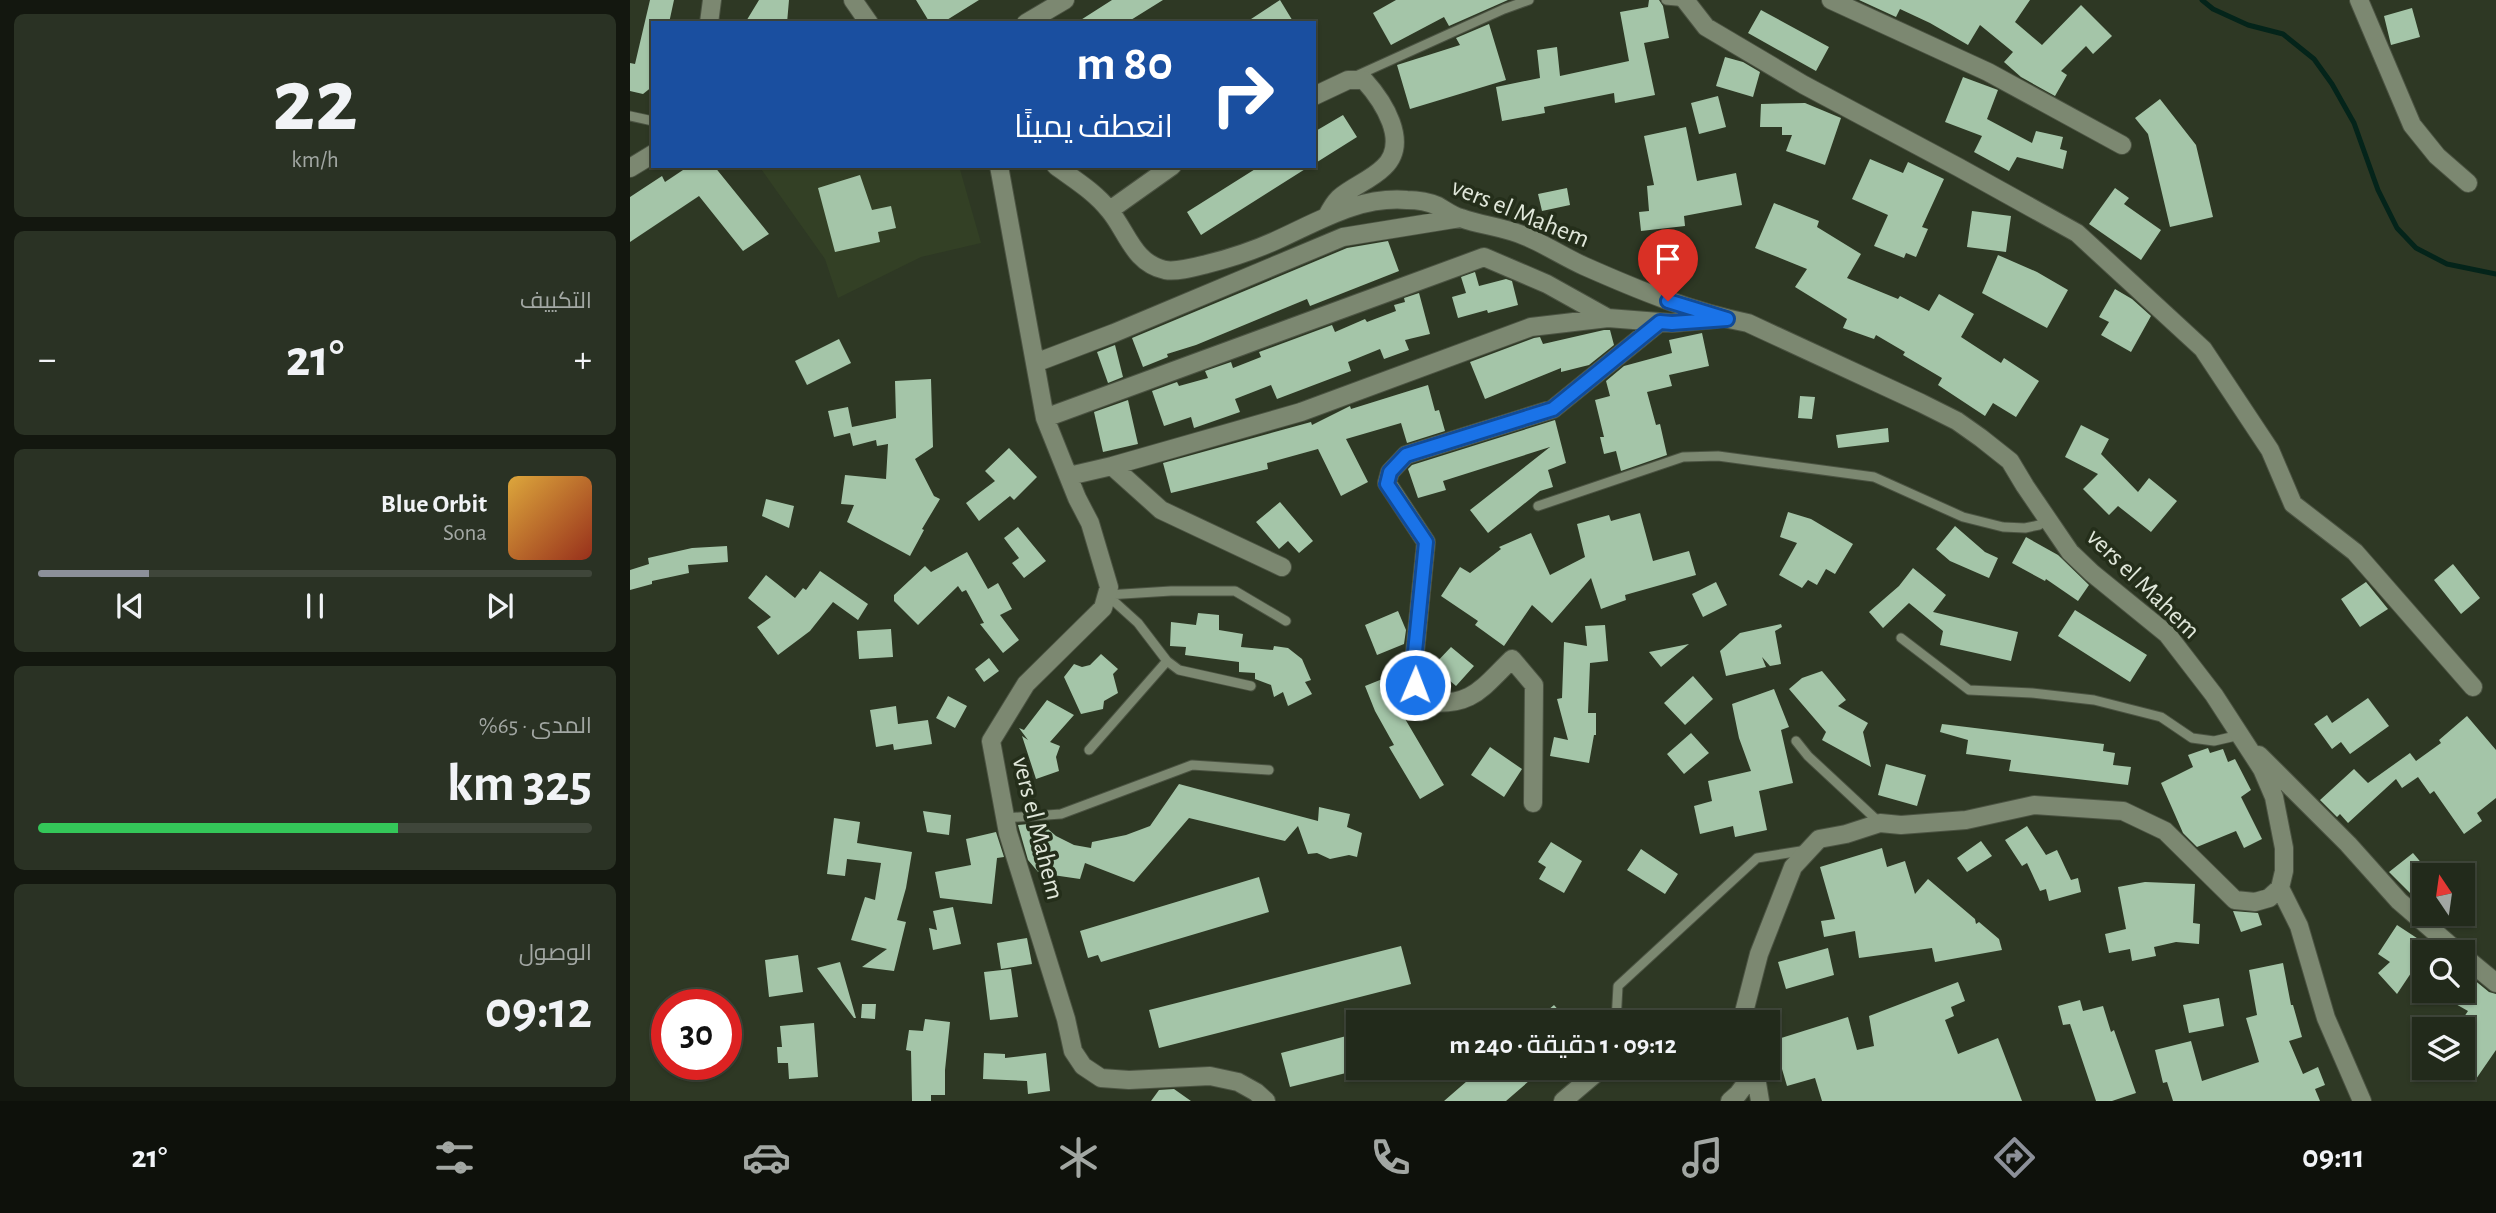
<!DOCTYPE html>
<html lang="ar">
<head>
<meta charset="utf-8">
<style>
	:root { --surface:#222a1b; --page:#2a3224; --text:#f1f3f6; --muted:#a2a7a3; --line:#3f463a; --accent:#8c9099 }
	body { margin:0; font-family:"Alegreya Sans",Cairo,sans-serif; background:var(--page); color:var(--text); direction:rtl; height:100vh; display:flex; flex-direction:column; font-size:26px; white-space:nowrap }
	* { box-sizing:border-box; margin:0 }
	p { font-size:23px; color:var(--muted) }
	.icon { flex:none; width:38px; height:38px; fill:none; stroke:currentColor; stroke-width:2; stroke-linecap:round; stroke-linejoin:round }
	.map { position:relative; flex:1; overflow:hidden; direction:ltr }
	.sheet { display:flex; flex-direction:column; gap:14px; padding:14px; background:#13170f; width:630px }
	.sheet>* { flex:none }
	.hud { position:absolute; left:21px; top:21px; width:665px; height:147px; border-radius:0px; box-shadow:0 2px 5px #0004,0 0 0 2px var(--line); direction:rtl; background:#1a4fa0; color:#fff; overflow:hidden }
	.needle { width:46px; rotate:347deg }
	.controls { position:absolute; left:1782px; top:863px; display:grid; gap:14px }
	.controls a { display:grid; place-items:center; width:63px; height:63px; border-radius:0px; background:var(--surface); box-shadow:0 2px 5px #0004,0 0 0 2px var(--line); font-size:35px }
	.speed { position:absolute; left:21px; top:989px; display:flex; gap:14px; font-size:35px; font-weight:700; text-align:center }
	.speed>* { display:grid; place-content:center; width:91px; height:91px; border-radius:50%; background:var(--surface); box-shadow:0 2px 5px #0004,0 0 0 2px var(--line); line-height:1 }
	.speed .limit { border:10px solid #d22; background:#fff; color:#111 }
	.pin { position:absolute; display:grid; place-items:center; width:60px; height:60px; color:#fff; margin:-72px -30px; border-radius:50% 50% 50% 0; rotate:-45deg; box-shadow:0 0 7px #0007 }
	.pin .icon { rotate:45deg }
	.me { position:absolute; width:77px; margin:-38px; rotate:1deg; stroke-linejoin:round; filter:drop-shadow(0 0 5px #0008) }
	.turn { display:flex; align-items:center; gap:24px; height:147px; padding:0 28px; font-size:32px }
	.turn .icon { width:91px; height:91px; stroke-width:2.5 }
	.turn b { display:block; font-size:49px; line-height:60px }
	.big { font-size:52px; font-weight:600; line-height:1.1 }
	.sheet .tile { flex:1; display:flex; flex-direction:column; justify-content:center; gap:10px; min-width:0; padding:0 24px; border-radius:10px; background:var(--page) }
	.sheet .dial { align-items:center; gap:0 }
	.dial b { font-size:91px; line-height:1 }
	.song { display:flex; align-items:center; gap:21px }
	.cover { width:84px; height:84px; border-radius:10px; background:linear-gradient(135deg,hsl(40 70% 55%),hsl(10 70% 35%)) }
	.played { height:7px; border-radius:4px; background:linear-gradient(90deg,var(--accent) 20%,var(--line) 20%) }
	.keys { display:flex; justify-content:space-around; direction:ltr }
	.heat { display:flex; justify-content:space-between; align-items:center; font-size:38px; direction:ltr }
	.charge { height:10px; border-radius:5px; background:linear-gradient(90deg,#34c759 65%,var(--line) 0) }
	.trip { position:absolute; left:716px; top:1010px; width:434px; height:70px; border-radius:0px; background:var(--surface); box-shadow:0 2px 5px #0004,0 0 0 2px var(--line); font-weight:600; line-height:70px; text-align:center; direction:rtl }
	.tab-bar { display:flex; height:112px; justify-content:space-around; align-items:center; background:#0e110b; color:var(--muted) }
	.tab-bar .icon { width:49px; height:49px }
	.tab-bar .selected { color:var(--accent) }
	.tab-bar b { font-size:32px; color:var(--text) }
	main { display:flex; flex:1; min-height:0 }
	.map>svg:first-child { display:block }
</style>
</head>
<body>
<main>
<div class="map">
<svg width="1866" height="1101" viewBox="0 0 1866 1101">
	<rect width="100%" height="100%" fill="#2e3824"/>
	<!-- built -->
	<path fill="#334025" d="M129 166H329L351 243 291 257 208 298 195 259Z"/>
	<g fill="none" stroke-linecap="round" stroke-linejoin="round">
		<!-- stream -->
		<path stroke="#04241a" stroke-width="5" d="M1572 0 1583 9 1618 25 1653 34 1684 59 1702 84 1724 123 1748 190 1767 228 1786 248 1817 264 1866 274"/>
	</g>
	<!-- building -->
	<path fill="#a4c5a8" d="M20 0H44L39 23H23V86L13 94 0 91V63L5 64Z
		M129 0H159L157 23H115Z
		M286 0H349L312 23H300Z
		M482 0H533L496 23H446Z
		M650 0 664 23H615Z
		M766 0H878L819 26 814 17 761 45 743 13Z
		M1019 0H1029L1033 6 1039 38 1014 43 1025 95 985 103 984 93 914 107 915 113 872 121 866 87 910 78 907 50 927 47 930 76 999 61 990 12 1018 7Z
		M1229 0H1400L1385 22 1412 45 1451 5 1482 36 1463 54 1456 46 1431 71 1437 75 1425 96 1391 77 1374 62 1383 52 1350 25 1338 45 1300 23 1270 9 1266 17Z
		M1782 8 1790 37 1761 45 1754 16Z
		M1131 10 1199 47 1186 71 1118 33Z
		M859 24 876 80 780 109 767 65 830 45 826 38Z
		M1095 57 1113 62 1130 72 1123 97 1086 86Z
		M1333 77 1368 90 1357 119 1402 143 1406 131 1433 137 1430 149 1437 151 1433 169 1387 157 1379 171 1344 152 1352 136 1315 122Z
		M1088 96 1096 127 1069 134 1061 103Z
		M1530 99 1566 145 1583 217 1540 227 1518 134 1505 118Z
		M1175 103 1211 118 1195 165 1156 151 1162 135H1152V127H1130L1131 104Z
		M713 115 727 137 684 164V132Z
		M1056 127 1067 181 1106 173 1112 205 1054 216 1055 226 1011 231 1009 212 1019 211 1017 186 1024 185 1014 136Z
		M1240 159 1273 173 1278 162 1314 179 1292 227 1298 229 1286 257 1276 253 1274 258 1244 246 1258 215 1222 199Z
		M59 166H84L139 234 113 251 69 196 0 242V197L32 176 35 182Z
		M630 166H680L571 235 557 212Z
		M230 175 242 210 261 206 266 228 248 232 250 242 205 252 188 188Z
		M937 188 940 205 912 211 908 194Z
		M1485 188 1499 198 1494 204 1531 230 1511 260 1459 224Z
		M1144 203 1189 221 1187 227 1231 254 1217 278 1268 299 1270 296 1299 311 1309 294 1344 314 1331 337 1371 363 1374 358 1409 381 1386 417 1363 403 1355 416 1308 385 1312 378 1273 355 1275 352 1246 335 1244 339 1213 328 1217 319 1165 287 1177 269 1125 248Z
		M1342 211 1381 216 1376 252 1337 247Z
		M758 241 769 271 680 306 677 299 566 345 537 354 538 357 513 367 502 338 717 248Z
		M1368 255 1407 272 1438 290 1417 328 1352 293Z
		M845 272 849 286 876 279 882 281 888 305 858 313 857 310 828 318 822 297 836 293 831 277Z
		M1485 289 1502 299 1521 316 1501 352 1471 335 1479 322 1469 317Z
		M789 293 800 334 775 340 779 350 754 359 750 349 718 362 721 371 647 399 641 385 605 399 610 412 564 428 561 417 534 426 522 391 547 382 549 386 578 378 575 371 601 362 603 368 631 357 629 352 702 325 705 332 735 319 737 322 766 311 764 305 775 302 774 298Z
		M974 330H980L984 345 959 365 931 372V368L855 399 840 362 904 338 910 337 913 344Z
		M1072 333 1079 366 1039 375 1042 386 1017 392 1026 425 1030 424 1037 455 991 471 986 451 974 454 970 437H974L965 400 980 396 976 381 994 366 1042 353 1039 340Z
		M209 339 221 363 177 385 165 361Z
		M485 345 493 377 478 383 467 352Z
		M301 379 303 447 285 459 304 496 310 499 292 529 294 530 280 556 217 522 224 505 211 504 215 475 256 479 258 444 247 446 246 440 223 446 220 433 204 437 198 411 218 407 222 427 266 418 265 381Z
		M798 385 805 411 809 410 815 431 777 443 771 423 716 439 738 482 711 496 688 449 637 463 638 469 541 493 533 463 681 422 682 425 720 406 721 409Z
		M1170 396 1185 397 1182 419 1168 418Z
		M498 400 508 444 473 452 464 412Z
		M925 420 936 463 918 470 923 487 910 491 858 533 840 510 920 447 813 481 816 490 788 498 778 469 782 465Z
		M1451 425 1479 439 1471 454 1508 492 1519 478 1547 501 1521 532 1488 506 1479 515 1453 489 1468 474 1435 457Z
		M1258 428 1259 442 1208 448 1206 435Z
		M379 448 407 477 384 500 380 496 349 521 336 503 365 481 355 471Z
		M136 499 164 506 159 528 132 516Z
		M650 502 683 541 669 553 658 541 649 549 626 522Z
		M1158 512 1181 519 1223 544 1205 574 1196 569 1187 585 1178 580 1172 588 1149 575 1167 543 1150 537Z
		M1010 513 1023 561 1059 551 1066 575 995 595 996 600 971 609 961 578 922 623 902 605 874 646 845 625 848 621 811 596 830 567 840 573 871 549 869 547 901 533 920 575 955 557 947 524 979 515 981 521Z
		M1325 526 1355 552 1368 558 1359 578 1320 561 1306 549Z
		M388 527 416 561 394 578 382 563 389 558 374 538Z
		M1396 537 1428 555 1459 585 1448 601 1416 579 1415 581 1382 563Z
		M97 546 98 562 58 565 59 573 22 581V584L0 590V570L19 564 18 558 62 548Z
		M337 552 358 589 368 583 382 609 370 615 389 640 373 653 350 624 354 623 336 590 332 592 328 586 288 625 264 601V595L295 566 301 572Z
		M1823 564 1850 598 1831 614 1804 580Z
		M1283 568 1316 595 1303 612 1388 632 1381 661 1310 645 1313 631 1279 603 1253 628 1239 612 1269 586Z
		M190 571 238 604 228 620 203 602 180 631 148 655 127 627 141 617 118 598 136 575 165 598 173 588 176 590Z
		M1086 582 1097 605 1073 617 1062 594Z
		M1736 582 1758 609 1730 627 1711 599Z
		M1445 610 1517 655 1500 682 1428 636Z
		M768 611 776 630 774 644 747 655 735 625Z
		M568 613 589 615V630L613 634 611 647 643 650 644 646 658 648 672 659 681 680 675 682 682 694 658 706 653 692 644 697 641 685 625 679V673L609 672V662L555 655 556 647 540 646 541 622 566 625Z
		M1151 624 1152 627 1145 631 1151 664 1140 666 1132 657 1136 667 1096 676 1090 651 1110 633Z
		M975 625 978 661 960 663 958 713H966V735H964L959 763 920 756 924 737 938 740 927 699 932 698 934 642 957 646 955 626Z
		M261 629 263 657 229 659 227 631Z
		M1059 644 1031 667 1019 652Z
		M821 647 844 666 826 686 803 666Z
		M471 654 488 669 483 674 488 693 474 701 473 709 451 714 434 677 444 664 452 667 460 665Z
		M359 658 369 671 354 682 345 669Z
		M1192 671 1216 700 1208 706 1238 723 1233 732 1241 767 1192 740 1196 732 1159 689 1172 678Z
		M1063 676 1083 699 1055 725 1034 703Z
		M755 678 769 713 771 712 814 785 790 799 759 747 764 745 745 711 735 686Z
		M1144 689 1159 727 1151 730 1163 783 1129 791 1137 830 1105 837 1103 826 1070 834 1064 806 1082 801 1078 781 1121 771 1109 738 1102 704Z
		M318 696 337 706 325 728 306 718Z
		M1738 698 1759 726 1720 754 1711 742 1702 749 1684 724 1697 715 1702 723Z
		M417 700 444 715 420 742 430 746 426 757 429 771 406 779 392 736 398 740 389 728 394 730Z
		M266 706 268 724 298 720 302 744 264 750 263 744 246 747 240 710Z
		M1837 716 1866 750V798L1847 813 1852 821 1834 834 1804 791 1800 794 1788 777 1772 788 1766 779 1718 823 1710 814 1707 817 1690 800 1724 769 1738 783 1780 753 1786 761 1811 743 1809 740Z
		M1312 724 1474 744 1473 751 1485 753 1483 765 1501 767 1498 785 1379 771 1381 760 1336 754 1338 740 1310 732Z
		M1061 733 1079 753 1054 774 1037 754Z
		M860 747 892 769 874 797 841 775Z
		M1578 748 1580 753 1593 749 1598 762 1605 759 1621 790 1611 797 1632 839 1614 848 1606 831 1567 847 1553 833 1531 783 1563 767 1558 755Z
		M1256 764 1296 775 1287 806 1248 795Z
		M549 784 688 821 689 807 720 814 717 827 732 833 727 857 719 855 700 859 687 853 678 854 668 826 655 841 559 818 504 882 455 863 450 879 409 873 398 860 388 825 411 823 426 836 444 845 461 848 462 842 496 835 520 826Z
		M293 811 321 815 319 835 297 832Z
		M204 818 230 822 227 843 282 852 276 888 267 920 276 922 264 971 232 967 257 949 221 940 235 897 245 900 251 863 217 859 215 876 197 874Z
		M1397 826 1416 855 1427 850 1441 880 1448 878 1451 892 1419 901 1416 889 1410 891 1397 863 1392 866 1375 840Z
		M366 832 374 857 367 858 362 904 310 898 305 872 341 865 336 839Z
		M1351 841 1362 856 1337 872 1327 858Z
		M921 842 952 861 934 893 909 879 916 867 908 862Z
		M1252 848 1257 867 1275 861 1285 894 1298 879 1345 919 1346 924 1349 922 1369 939 1372 950 1305 962 1302 948 1229 958 1225 931 1194 937 1191 921 1205 919 1190 867Z
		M1011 849 1048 874 1035 894 997 870Z
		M1783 853 1794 866V907L1759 872Z
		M629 877 639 912 471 962 468 955 458 958 450 931Z
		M1515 882 1565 884 1563 923 1570 924 1569 944 1546 942 1524 947 1526 956 1502 961 1500 949 1479 953 1475 934 1496 929 1488 887Z
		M323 907 331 944 303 950 299 928 307 930 303 911Z
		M1603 911 1628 913 1632 925 1611 932Z
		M1767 925 1799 946 1767 994 1748 973 1760 962 1748 954Z
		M397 938 402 964 371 969 367 943Z
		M771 946 781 984 529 1048 519 1010Z
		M1198 948 1204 975 1156 989 1148 962Z
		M168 955 173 992 139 997 135 960Z
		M210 962 226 1018H224L187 968Z
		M1653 963 1661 1005H1663L1672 1037 1659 1041 1673 1074 1688 1067 1695 1085 1685 1089 1690 1101H1543L1537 1082 1533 1083 1525 1050 1561 1041 1572 1081 1629 1062 1616 1018 1627 1015 1619 970Z
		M381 969 388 1017 360 1020 354 972Z
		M1832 970 1859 992 1866 994V1050L1846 1079 1832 1070V1029H1826L1838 1011 1801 990H1832Z
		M1328 982 1335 1001 1321 1007 1324 1016 1315 1020 1328 1054 1368 1038 1392 1101H1192L1185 1078 1157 1086 1152 1069 1140 1072 1138 1052 1147 1049 1145 1040 1218 1017 1227 1050 1244 1046 1239 1016Z
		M1589 998 1594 1026 1559 1033 1553 1005Z
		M1450 1000 1453 1011 1473 1006 1481 1032 1484 1030 1506 1093 1482 1101H1466L1440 1024 1433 1025 1428 1006Z
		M232 1004H246L245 1019 231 1018Z
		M924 1005 939 1022H904Z
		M295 1019 320 1022 315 1070V1095H301V1101H282L281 1051 276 1050 279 1030 293 1031Z
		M184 1023 188 1077 159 1079 158 1063H148L147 1047H152L150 1026Z
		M728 1033V1070L660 1087 651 1053Z
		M354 1053 375 1054V1058L416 1053 420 1091 398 1094 397 1081 353 1079Z
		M852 1068H914L876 1101H814Z
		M544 1089 561 1101H521L529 1090Z"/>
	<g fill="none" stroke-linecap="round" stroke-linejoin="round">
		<!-- lane casing -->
		<g stroke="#4b5342" stroke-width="11">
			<path id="lane" d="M1036 0 1057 2
				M728 75 874 9 899 0
				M0 116 23 121
				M908 506 1053 457 1088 456 1244 477 1333 517 1373 527 1395 528 1409 525 1418 519
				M477 595 541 591H605L656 621
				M477 595 508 623 537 661 549 670 621 686
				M1271 638 1339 690 1402 693 1464 700 1531 717 1562 738 1584 741 1610 735
				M1166 741 1178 756 1250 823
				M459 750 537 661
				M375 818 431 814 562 765 639 770
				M986 1022 988 986 1127 858 1177 850"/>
		</g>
		<!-- street casing -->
		<g stroke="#4b5342" stroke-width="20">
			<path id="street" d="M223 0 239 23
				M1055 0 1076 27 1174 85 1328 167 1447 233 1573 349 1640 450 1663 504 1725 552 1843 687
				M1201 0 1358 72 1492 145
				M1729 0 1782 125 1807 156 1838 183
				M79 23 82 0
				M396 23 435 0
				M684 96 718 80H734C753 101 780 142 754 167 741 180 723 186 709 198 704 203 700 210 697 216
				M369 166 415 418 447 498 460 523 479 587 473 608 396 684 361 741 378 833 436 1019 443 1051 453 1066 471 1078 499 1080 580 1076 608 1082 626 1092 636 1101
				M426 166C445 180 465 192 479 210 497 231 503 263 535 270 548 272 565 267 577 264 601 258 625 250 647 240 689 221 729 196 777 200 786 200 799 202 808 206 815 210 823 216 831 218 853 226 875 227 897 237 916 245 934 257 954 266 1006 289 1061 312 1118 323L1291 403 1327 421 1351 438 1380 461 1395 486 1440 552 1462 573 1537 634 1584 695 1632 769 1644 797 1654 848V871L1650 888 1639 898 1625 902 1605 900 1535 831 1493 811 1404 805 1336 820 1271 825 1250 823 1216 834 1189 839 1163 867 1129 954 1113 1016 1114 1022
				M0 168 23 154
				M480 210 542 166
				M405 363 484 333 713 237 830 218
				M415 418 854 257 917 284 978 318 1042 323 1086 319
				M482 466 531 510 652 567
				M439 476 482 466 671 412 901 327 978 318
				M1629 755 1718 844 1769 901 1828 952
				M903 803 904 685 882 659C851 689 842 707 795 702L785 685 784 662 796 542 757 483 760 472 776 455 923 409 1030 322
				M1650 888 1669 926 1696 1018 1732 1101
				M1832 955 1866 983
				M1125 1071 1130 1101
				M933 1101 972 1068
				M1100 1101 1108 1094 1125 1071V1068"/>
		</g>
		<!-- lane -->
		<use href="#lane" stroke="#7c8871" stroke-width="9"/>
		<!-- street -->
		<use href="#street" stroke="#7c8871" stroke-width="18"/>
	</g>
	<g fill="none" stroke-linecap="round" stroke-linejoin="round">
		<!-- route casing -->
		<g stroke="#114b97" stroke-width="18">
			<path id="route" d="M785 685 784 662 796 542 757 484 760 472 776 455 923 409 1030 322 1042 323 1097 319 1038 301"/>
		</g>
		<!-- route -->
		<use href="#route" stroke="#1a73e8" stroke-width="12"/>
	</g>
	<g text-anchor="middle" stroke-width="7" stroke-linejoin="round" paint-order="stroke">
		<!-- street labels -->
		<g font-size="26" fill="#e0e7da" stroke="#242e1a">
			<text transform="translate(891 212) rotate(22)" y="9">vers el Mahem</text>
			<text transform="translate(1514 583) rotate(44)" y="9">vers el Mahem</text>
			<text transform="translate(409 828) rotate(76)" y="9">vers el Mahem</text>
		</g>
	</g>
</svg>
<div class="controls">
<a><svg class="needle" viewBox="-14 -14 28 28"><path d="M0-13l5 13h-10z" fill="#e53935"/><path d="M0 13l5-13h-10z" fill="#a2a7a3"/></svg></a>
<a><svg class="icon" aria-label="search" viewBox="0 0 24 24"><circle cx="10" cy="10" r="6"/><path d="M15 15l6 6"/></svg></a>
<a><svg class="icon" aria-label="layers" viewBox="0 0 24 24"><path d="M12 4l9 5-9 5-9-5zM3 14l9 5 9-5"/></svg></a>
</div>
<div class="speed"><div class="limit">30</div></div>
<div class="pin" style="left:1038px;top:301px;background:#d93025"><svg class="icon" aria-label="arrive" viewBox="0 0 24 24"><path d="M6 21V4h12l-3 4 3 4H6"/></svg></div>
<svg class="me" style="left:785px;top:685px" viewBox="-20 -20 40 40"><circle r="17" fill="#1a73e8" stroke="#fff" stroke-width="3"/><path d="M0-11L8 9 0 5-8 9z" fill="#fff"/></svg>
<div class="trip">09:12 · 1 دقيقة · 240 m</div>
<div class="hud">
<div class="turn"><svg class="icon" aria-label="right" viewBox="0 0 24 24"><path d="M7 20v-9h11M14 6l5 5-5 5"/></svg><div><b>80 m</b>انعطف يمينًا</div></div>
</div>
</div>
<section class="sheet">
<div class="tile dial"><b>22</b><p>km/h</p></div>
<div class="tile"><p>التكييف</p>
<div class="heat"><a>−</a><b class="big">21°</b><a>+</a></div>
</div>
<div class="tile">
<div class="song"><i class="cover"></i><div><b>Blue Orbit</b><p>Sona</p></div></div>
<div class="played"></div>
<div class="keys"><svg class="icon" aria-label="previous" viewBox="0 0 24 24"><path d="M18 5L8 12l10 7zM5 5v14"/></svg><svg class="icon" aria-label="pause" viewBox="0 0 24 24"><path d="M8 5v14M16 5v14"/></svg><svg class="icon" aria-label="next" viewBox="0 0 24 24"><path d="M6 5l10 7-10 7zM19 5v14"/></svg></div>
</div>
<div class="tile"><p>المدى · 65%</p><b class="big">325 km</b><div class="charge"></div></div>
<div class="tile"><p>الوصول</p><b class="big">09:12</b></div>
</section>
</main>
<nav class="tab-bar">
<b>09:11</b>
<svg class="icon selected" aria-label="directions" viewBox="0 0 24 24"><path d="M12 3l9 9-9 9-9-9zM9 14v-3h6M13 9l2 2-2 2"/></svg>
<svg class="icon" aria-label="music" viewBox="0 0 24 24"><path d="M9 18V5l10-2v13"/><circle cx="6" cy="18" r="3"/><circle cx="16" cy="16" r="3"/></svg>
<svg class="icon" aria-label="phone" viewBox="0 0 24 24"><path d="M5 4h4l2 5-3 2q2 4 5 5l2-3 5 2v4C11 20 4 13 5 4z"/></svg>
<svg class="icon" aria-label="climate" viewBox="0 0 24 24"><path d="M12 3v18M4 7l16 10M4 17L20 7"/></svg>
<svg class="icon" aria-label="car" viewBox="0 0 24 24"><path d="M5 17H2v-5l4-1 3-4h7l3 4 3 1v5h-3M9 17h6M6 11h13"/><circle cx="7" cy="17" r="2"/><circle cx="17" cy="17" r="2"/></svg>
<svg class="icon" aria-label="filters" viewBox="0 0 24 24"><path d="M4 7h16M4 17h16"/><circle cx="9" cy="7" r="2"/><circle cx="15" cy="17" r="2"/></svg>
<b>21°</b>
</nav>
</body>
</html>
